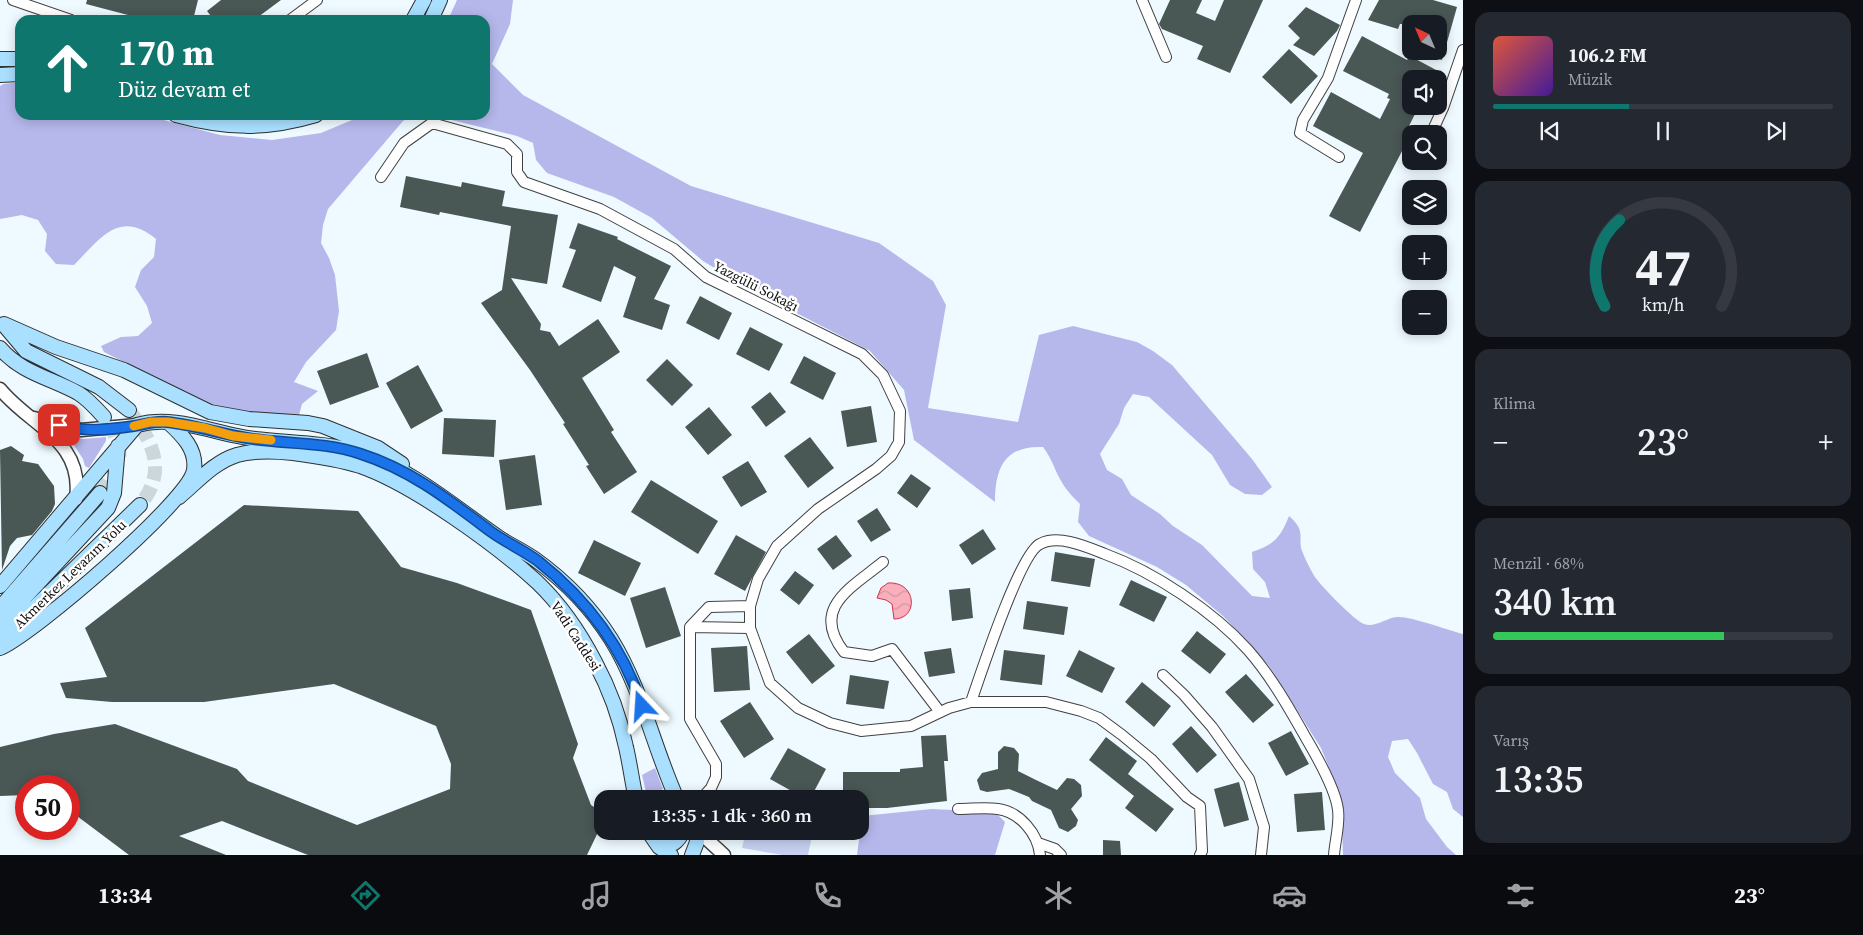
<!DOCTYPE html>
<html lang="tr">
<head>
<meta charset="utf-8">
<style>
	:root { --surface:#171b24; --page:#242831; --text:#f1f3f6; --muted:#9ea1a6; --line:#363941; --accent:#0f766e }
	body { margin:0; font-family:"Source Serif 4",serif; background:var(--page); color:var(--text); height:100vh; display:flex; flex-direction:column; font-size:19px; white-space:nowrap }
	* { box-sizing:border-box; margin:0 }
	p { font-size:16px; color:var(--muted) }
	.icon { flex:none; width:28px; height:28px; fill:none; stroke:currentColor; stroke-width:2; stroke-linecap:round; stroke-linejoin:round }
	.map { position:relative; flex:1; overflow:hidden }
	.panel { display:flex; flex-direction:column; gap:12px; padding:12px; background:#0d0f14; width:400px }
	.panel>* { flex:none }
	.banner { position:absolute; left:15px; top:15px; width:475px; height:105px; border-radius:15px; box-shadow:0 2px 12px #0003; background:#0f766e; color:#fff; overflow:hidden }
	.needle { width:32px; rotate:316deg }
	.tools { position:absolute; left:1402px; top:15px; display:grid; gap:10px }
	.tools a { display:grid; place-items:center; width:45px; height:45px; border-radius:10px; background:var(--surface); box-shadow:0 2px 12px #0003; font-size:25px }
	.speed { position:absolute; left:15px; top:775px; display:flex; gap:10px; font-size:25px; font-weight:700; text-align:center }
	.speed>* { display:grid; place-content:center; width:65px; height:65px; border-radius:50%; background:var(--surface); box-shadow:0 2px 12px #0003; line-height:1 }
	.speed .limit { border:8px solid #d22; background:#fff; color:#111 }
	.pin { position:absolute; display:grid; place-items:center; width:42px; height:42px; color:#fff; margin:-21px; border-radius:10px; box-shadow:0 2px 8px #0006 }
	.me { position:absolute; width:55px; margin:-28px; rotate:340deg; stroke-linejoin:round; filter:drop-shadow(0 0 4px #0008) }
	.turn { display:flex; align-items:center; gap:18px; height:105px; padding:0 20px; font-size:22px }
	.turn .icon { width:65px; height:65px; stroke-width:2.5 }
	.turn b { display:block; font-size:35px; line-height:42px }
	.big { font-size:38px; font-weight:600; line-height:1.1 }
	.panel .tile { flex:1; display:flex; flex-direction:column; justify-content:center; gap:8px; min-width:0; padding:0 18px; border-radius:15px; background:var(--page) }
	.panel .dial { align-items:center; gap:0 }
	.dial svg { height:130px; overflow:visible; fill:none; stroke:var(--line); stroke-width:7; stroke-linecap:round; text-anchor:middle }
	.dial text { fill:var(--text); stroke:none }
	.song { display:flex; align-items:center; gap:15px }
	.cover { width:60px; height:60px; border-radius:8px; background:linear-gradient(135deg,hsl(10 70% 55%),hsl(260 70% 35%)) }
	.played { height:5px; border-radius:2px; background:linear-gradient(90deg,var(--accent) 40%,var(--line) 40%) }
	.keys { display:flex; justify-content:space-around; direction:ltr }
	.heat { display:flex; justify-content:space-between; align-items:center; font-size:28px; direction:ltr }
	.charge { height:8px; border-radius:4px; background:linear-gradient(90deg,#34c759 68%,var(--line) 0) }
	.trip { position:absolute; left:594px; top:790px; width:275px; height:50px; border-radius:15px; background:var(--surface); box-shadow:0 2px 12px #0003; font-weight:600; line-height:50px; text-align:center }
	.menu { display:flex; height:80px; justify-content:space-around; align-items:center; background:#090b0e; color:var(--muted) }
	.menu .icon { width:35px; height:35px }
	.menu .current { color:var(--accent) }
	.menu b { font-size:22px; color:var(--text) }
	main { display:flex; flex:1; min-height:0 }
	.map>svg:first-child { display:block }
</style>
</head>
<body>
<main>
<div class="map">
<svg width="1463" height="855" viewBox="0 0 1463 855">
	<defs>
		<pattern id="water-waves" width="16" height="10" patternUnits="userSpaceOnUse" patternTransform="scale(1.25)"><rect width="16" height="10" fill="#f9b0bc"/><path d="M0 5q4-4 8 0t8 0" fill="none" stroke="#d496a0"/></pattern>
	</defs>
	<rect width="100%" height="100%" fill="#eefaff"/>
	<!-- grass -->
	<path fill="#b6b8ec" d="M457 0H513L510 24 492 64 523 95 691 186 879 243 933 281 946 305 928 408 1018 422 1039 335 1073 326 1137 342 1153 351 1172 365 1252 459 1272 487 1262 495 1245 494 1230 485 1212 455 1149 397 1133 394 1124 408 1119 424 1100 454 1107 470 1122 479 1131 495 1160 514 1173 526 1202 545 1252 596 1270 598 1265 582 1253 569 1252 552C1275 544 1280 538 1289 516 1308 532 1296 539 1303 553 1304 557 1313 574 1315 577 1321 586 1355 621 1364 624 1375 628 1386 618 1397 617 1410 616 1448 630 1463 634V817L1453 809 1447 792 1433 784 1417 753 1408 739 1392 741 1388 757 1395 773 1420 798 1426 819 1447 847 1456 855H1343L1341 797 1321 748 1269 666 1223 616 1186 585 1157 567 1089 536 1078 522 1080 504C1072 496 1065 489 1060 479 1053 466 1053 461 1043 447 1005 445 995 468 995 502L914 440 904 390 870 351 742 285 703 261 652 218 614 197 547 173 536 160 533 143 517 136 431 115H485V20H448Z
		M20 82V115H145L220 135 272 140 321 133 364 115H413L403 121 328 209 323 225 321 243 329 258 335 275 339 311 336 330 306 362 294 382 318 391 302 404 299 415 218 410 104 352 101 346 121 337 138 336 152 323 147 306 135 287 141 270 154 257 156 239C119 208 99 240 74 265L56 264 45 251 47 234 38 220 22 215 0 219V86L3 84Z
		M71 437 83 439 106 437V441L89 468 85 466 83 459 70 439Z
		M655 768 663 789 647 796 642 775Z
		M932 809 995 812 1005 822 995 855H857L862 816Z"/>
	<!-- pitch -->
	<path fill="#c8d0f2" d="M746 831H813L808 855H782L742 848Z"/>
	<!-- water -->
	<path fill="url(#water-waves)" stroke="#d43348" d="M888 583C917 581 919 619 894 619L892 604 886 600 877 598 881 588Z"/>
	<!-- building -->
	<path fill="#495755" d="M87 0H198L193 20H147L86 4Z
		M221 0H281L254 20H214L207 11Z
		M1170 0H1202L1196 13 1215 21 1224 0H1263L1230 73 1197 59 1203 46 1162 29 1159 24Z
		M1379 0H1433L1457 7 1442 60 1439 59V24H1400L1398 29 1368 20Z
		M1306 7 1340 25 1337 31 1314 56 1293 45 1300 38 1288 26Z
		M1362 36 1407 60 1410 56 1438 71 1434 79H1411V106H1419L1408 128 1413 130 1360 232 1329 216 1363 153 1313 126 1331 92 1380 119 1390 99 1387 98 1389 94 1343 71Z
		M1289 49 1318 76 1291 104 1262 77Z
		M406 176 461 187 462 182 505 191 502 206 558 215 547 284 511 278 541 324 540 330 550 332 559 346 598 319 620 352 582 378 614 430 611 432 637 472 604 494 586 466 589 465 563 424 565 423 530 370 481 303 502 290 511 226 440 212 439 215 400 207Z
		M578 223 618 237 617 239 671 266 654 299 670 305 662 330 623 317 636 277 614 266 601 302 562 287 576 250 569 248Z
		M700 296 732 313 719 340 686 323Z
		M750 327 783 344 769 371 736 354Z
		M367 353 379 387 330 405 317 371Z
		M804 356 836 373 823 400 790 383Z
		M667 359 693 385 672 406 646 380Z
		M418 365 443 411 411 429 386 383Z
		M770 392 786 412 766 427 751 407Z
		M871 406 877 442 847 447 841 411Z
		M709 407 732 435 708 455 685 427Z
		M444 418 496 420 494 457 442 454Z
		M810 437 834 468 808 488 784 456Z
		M11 446 24 455 22 461 38 464 54 486 55 504 52 511 32 535 17 538 10 546 2 570 0 450Z
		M535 455 542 505 506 510 499 460Z
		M748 461 767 492 741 507 722 477Z
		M911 474 931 488 917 508 897 493Z
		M651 480 718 521 698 554 631 512Z
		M244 505 358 511 401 567 457 583 531 610 578 744 573 758 591 805 602 812V824L587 855H308L222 821 179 836 226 855H129L69 810V786H26V795L0 796V747L54 734 115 724 237 769 248 781 357 825 450 789 451 764 436 726 334 684 204 702H112L66 698 60 683 107 677 85 628Z
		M877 508 891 530 871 542 857 521Z
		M983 529 996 549 972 565 959 545Z
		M736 535 766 552 745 591 714 574Z
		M836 535 852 556 833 570 817 549Z
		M594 540 641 563 625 596 578 573Z
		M1055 552 1095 559 1090 587 1051 581Z
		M795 571 814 585 799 605 780 590Z
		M1131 580 1167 597 1154 622 1119 605Z
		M665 587 681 636 646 648 630 598Z
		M970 588 973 618 952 621 949 590Z
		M1027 601 1068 607 1064 635 1023 629Z
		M1197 631 1226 654 1210 674 1181 651Z
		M809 634 835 666 812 684 786 652Z
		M747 646 750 690 714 692 711 648Z
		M951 648 955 673 929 677 924 652Z
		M1004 650 1045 655 1042 685 1000 680Z
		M1079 650 1115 668 1102 693 1066 676Z
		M1246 674 1274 705 1253 723 1225 692Z
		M850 675 889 681 884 709 846 704Z
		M1142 682 1171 706 1154 727 1125 702Z
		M750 702 774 739 744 758 720 721Z
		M1191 726 1217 755 1197 773 1172 744Z
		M1291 731 1309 764 1286 776 1268 743Z
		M946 735 948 761H944L947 801 887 808H860V799H843V772H900V769L923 767 921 736Z
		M1106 737 1137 761 1128 774 1174 809 1156 832 1125 808 1134 796 1089 760Z
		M1004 746 1014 748 1019 754 1018 771 1036 780 1057 790 1067 778 1074 779 1081 785 1082 796 1071 809 1078 820 1076 826 1068 832 1059 828 1051 810 1032 801 1029 797 1009 789 987 792 980 790 977 780 982 773 998 769V752Z
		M788 748 826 769 810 799H806L770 779Z
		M1239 782 1249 820 1224 827 1214 789Z
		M1322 792 1325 830 1297 832 1294 794Z
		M1103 840 1120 841 1121 855H1103Z"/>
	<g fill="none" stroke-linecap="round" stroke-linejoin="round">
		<!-- secondary-tunnel -->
		<path stroke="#ccd7db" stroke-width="14" stroke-dasharray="14 7" stroke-linecap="butt" d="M129 410C153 442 168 471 140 505
			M100 493C124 462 126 451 105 417"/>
		<!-- minor casing -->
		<g stroke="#414141" stroke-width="12">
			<path id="minor" d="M13 0 71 20
				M1142 0 1166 57
				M290 20 317 0
				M1431 134 1443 108 1463 50
				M1339 157 1300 133 1303 120 1328 78 1356 0
				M1416 164 1417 161
				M381 177 404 143 432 123 507 144 517 154V172L524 182 600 209 674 249 706 277 862 354 883 375 900 411 899 442 891 456 876 469 818 509 777 546 758 579 750 606V628L770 683 798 708 830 723 861 731 911 726 949 708 971 702H1046L1081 711 1099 718 1122 735 1151 759 1187 797 1200 806 1202 851 1200 855
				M883 562C851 588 810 608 844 652L872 656 892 649 940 712
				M690 627V719L716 764V777L711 788 701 799
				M690 627 709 607 750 606
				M690 627 750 628
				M1163 675 1184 695 1212 727 1249 779 1264 827 1261 855
				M971 702C980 676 1020 553 1040 544 1059 534 1087 547 1105 554 1154 572 1213 611 1248 650 1271 676 1289 708 1306 738 1316 755 1336 791 1338 810 1340 824 1335 841 1334 855
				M958 809C971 809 985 807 998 809 1020 812 1038 834 1040 855
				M1038 843 1055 849 1061 855"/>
		</g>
		<!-- tertiary casing -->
		<g stroke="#414141" stroke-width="15">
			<path id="tertiary" d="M0 389C31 427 84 440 76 499
				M34 418 81 430 137 425
				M698 831 724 855"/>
		</g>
		<!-- secondary casing -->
		<g stroke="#303030" stroke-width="16">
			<path id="secondary" d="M413 20 424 0
				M431 20 440 0
				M0 59H20
				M0 75 20 74
				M176 115C227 129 265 130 316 115
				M4 324 56 347 124 370 210 412 249 419 308 423 323 426 378 448 402 464
				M4 325 26 351 99 387 129 410
				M0 348C21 373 51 378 78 393 88 399 96 408 104 417
				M179 497C197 482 214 462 237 455 255 450 275 451 293 453 316 456 338 459 360 466 414 485 495 544 537 582 560 604 580 633 595 662 609 688 620 718 626 747 630 764 632 781 636 799
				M0 586 137 425C177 414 216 435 255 439 291 443 325 442 360 453 414 470 454 507 501 539 512 546 525 552 536 560 565 581 592 609 611 639 642 689 653 746 677 799
				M0 608 100 493
				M0 624 108 508 114 493 118 446
				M0 641 140 505
				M0 648C33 634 189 501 194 470 197 449 182 435 168 422
				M648 831 659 847 671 855
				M659 847C672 846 678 843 683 831
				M692 855 697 842 696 831"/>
		</g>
		<!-- minor -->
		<use href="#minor" stroke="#fff" stroke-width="10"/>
		<!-- tertiary -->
		<use href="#tertiary" stroke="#fff" stroke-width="12"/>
		<!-- secondary -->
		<use href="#secondary" stroke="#a9e0ff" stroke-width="14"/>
	</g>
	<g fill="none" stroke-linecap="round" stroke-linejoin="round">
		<!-- route casing -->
		<g stroke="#114b97" stroke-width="12">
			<path id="route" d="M59 425C85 432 107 430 134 426 146 424 155 421 167 422 196 425 224 435 253 439 289 444 326 442 361 454 411 470 449 500 490 531 505 542 523 550 538 561 586 599 623 648 642 706"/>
		</g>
		<!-- route -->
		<use href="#route" stroke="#1a73e8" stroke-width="9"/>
		<!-- slow -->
		<path stroke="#f59e0b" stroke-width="9" d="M134 426 150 422H168L205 428 233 436 271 440"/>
	</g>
	<g text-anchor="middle" stroke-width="5" stroke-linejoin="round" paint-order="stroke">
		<!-- street labels -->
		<g font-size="14" fill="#0e0e0e" stroke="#fff">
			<text transform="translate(756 286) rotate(27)" y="5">Yazgülü Sokağı</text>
			<text transform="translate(70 574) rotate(-44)" y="5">Akmerkez Levazım Yolu</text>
			<text transform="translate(576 636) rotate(57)" y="5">Vadi Caddesi</text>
		</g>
	</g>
</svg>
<div class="tools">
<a><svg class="needle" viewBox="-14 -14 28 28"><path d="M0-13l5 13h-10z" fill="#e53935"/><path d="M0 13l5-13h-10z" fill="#9ea1a6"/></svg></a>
<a><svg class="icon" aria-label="sound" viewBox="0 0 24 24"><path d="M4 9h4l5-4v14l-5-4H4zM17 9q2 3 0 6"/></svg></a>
<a><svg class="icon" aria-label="search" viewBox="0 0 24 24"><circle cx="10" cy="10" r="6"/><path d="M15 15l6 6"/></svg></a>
<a><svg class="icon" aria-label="layers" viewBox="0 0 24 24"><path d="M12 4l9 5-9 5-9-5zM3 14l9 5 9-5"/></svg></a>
<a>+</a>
<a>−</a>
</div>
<div class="speed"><div class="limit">50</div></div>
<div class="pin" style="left:59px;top:425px;background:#d93025"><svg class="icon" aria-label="arrive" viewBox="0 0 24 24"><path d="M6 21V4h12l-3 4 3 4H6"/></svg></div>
<svg class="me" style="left:642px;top:706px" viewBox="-20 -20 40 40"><path d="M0-17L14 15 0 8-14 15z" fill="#1a73e8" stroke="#fff" stroke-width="4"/></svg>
<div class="trip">13:35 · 1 dk · 360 m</div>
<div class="banner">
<div class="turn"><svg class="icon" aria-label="ahead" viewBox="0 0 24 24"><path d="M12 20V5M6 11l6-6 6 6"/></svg><div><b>170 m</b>Düz devam et</div></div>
</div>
</div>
<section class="panel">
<div class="tile">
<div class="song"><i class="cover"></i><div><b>106.2 FM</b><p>Müzik</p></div></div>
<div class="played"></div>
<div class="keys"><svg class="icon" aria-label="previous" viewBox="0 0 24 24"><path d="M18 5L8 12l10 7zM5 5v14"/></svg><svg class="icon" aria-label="pause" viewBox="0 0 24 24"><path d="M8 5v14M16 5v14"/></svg><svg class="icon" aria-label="next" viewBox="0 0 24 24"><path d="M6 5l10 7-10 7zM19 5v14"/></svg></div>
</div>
<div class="tile dial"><svg viewBox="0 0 100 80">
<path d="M14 69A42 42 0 1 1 86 69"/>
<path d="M14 69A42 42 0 0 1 23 16" stroke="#0f766e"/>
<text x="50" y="56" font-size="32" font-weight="700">47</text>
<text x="50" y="72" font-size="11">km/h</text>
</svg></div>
<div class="tile"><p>Klima</p>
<div class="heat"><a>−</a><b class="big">23°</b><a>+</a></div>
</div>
<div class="tile"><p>Menzil · 68%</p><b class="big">340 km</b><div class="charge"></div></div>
<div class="tile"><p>Varış</p><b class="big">13:35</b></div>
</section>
</main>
<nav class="menu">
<b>13:34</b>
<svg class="icon current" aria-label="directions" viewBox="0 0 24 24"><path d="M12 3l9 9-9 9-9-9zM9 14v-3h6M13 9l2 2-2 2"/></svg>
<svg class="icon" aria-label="music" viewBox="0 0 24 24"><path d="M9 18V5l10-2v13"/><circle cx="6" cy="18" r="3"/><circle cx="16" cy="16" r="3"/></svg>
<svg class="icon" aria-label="phone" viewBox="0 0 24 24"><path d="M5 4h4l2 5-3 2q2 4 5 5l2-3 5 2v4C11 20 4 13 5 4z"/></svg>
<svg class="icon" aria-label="climate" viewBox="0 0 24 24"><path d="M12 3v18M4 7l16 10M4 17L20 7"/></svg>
<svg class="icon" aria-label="car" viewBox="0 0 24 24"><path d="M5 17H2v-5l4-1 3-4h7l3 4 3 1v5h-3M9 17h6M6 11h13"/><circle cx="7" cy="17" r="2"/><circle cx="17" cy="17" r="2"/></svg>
<svg class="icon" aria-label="filters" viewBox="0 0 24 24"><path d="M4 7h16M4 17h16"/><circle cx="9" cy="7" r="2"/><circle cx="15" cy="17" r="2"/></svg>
<b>23°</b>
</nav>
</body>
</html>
